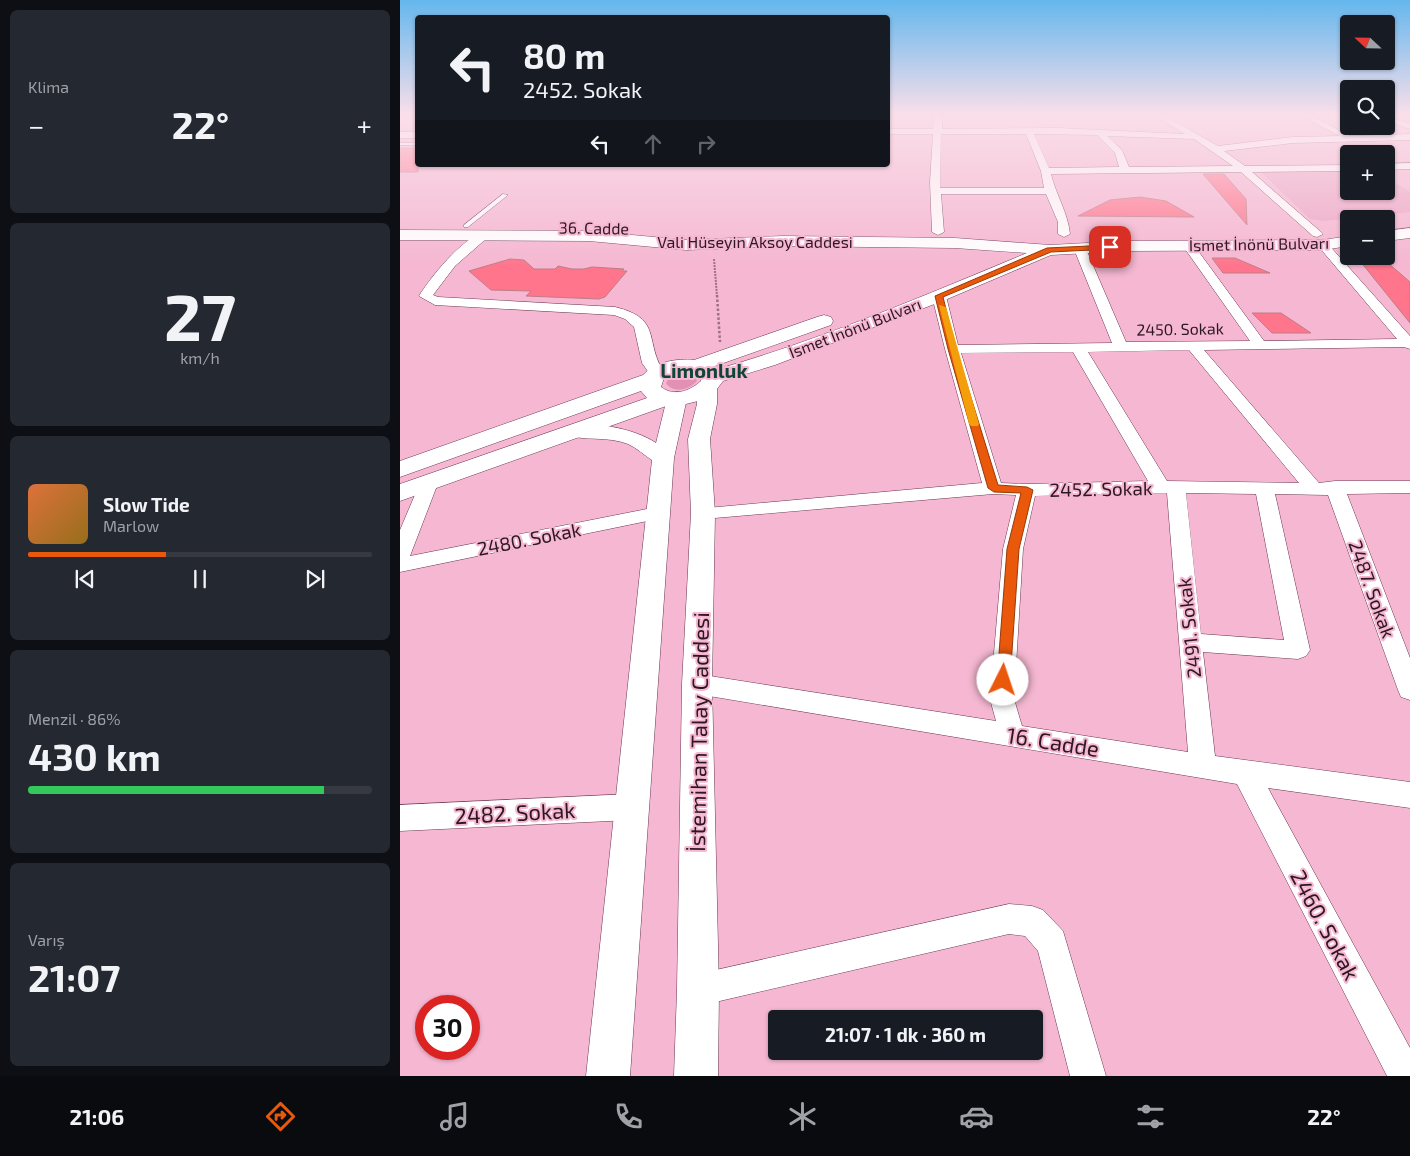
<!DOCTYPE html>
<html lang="tr">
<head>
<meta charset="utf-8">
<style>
	:root { --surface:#171b24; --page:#242831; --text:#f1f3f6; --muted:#9ea1a6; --line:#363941; --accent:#ea580c }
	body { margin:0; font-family:"Exo 2",sans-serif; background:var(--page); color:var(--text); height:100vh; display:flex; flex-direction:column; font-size:19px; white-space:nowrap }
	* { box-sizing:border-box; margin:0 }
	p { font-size:16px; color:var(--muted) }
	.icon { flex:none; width:28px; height:28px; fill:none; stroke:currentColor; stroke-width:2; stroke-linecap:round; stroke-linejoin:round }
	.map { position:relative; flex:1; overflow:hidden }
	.drawer { display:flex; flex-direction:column; gap:10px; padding:10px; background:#0d0f14; width:400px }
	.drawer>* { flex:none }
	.banner { position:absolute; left:15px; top:15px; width:475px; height:152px; border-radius:5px; box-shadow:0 1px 4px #0004; background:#171b24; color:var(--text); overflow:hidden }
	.needle { width:32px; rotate:292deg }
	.buttons { position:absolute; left:940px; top:15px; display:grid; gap:10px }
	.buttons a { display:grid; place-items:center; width:55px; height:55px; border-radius:5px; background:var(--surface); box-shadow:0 1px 4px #0004; font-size:25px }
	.speed { position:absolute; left:15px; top:995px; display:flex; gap:10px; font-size:25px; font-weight:700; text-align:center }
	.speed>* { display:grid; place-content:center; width:65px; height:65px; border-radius:50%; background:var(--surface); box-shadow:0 1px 4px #0004; line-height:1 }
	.speed .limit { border:8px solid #d22; background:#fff; color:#111 }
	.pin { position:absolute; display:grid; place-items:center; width:42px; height:42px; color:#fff; margin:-21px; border-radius:10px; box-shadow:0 2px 8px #0006 }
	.me { position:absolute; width:55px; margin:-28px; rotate:4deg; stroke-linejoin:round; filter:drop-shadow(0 0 4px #0008) }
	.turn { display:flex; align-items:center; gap:18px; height:105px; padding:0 25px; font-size:22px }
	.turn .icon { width:65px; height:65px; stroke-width:2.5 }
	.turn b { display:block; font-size:35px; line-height:42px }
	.lanes { display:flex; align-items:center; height:48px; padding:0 25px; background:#0003; justify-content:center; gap:25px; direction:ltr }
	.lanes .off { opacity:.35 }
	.big { font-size:38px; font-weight:700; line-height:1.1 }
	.drawer .tile { flex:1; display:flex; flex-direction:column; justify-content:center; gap:8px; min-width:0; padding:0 18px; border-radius:8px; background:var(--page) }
	.drawer .dial { align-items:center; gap:0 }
	.dial b { font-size:65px; line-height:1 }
	.song { display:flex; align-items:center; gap:15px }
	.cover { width:60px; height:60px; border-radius:8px; background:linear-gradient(135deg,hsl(20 70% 55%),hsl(40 70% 35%)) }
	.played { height:5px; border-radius:2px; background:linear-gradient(90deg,var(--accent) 40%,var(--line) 40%) }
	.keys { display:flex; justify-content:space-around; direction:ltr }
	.heat { display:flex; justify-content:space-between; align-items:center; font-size:28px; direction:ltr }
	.charge { height:8px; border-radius:4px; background:linear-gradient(90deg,#34c759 86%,var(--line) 0) }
	.trip { position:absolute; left:368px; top:1010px; width:275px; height:50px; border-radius:5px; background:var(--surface); box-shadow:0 1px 4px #0004; font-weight:700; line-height:50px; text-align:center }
	.tab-bar { display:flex; height:80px; justify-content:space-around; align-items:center; background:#090b0e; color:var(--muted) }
	.tab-bar .icon { width:35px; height:35px }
	.tab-bar .active { color:var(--accent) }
	.tab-bar b { font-size:22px; color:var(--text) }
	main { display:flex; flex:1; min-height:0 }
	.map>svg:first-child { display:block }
</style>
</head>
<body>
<main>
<section class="drawer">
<div class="tile"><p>Klima</p>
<div class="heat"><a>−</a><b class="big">22°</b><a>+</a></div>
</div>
<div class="tile dial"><b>27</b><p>km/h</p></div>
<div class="tile">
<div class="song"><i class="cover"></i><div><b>Slow Tide</b><p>Marlow</p></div></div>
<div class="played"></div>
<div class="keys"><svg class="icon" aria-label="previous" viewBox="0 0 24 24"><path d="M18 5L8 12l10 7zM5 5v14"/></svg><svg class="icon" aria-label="pause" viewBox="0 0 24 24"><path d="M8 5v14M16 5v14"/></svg><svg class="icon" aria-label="next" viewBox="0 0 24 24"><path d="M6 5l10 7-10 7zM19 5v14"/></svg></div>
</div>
<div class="tile"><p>Menzil · 86%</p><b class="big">430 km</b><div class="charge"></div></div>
<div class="tile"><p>Varış</p><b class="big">21:07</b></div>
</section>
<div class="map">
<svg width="1010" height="1076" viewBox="0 0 1010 1076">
	<rect width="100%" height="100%" fill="#f5b7d1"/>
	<!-- built -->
	<path fill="#eca7c5" d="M949 170V191H986V177L1010 192V212L925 221 910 219 861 172Z"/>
	<!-- green -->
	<path fill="#e291b5" d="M282 373 295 376 297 381C289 390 273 394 266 383L269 378Z"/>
	<!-- building -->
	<path fill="#fe758c" stroke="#bd7e85" d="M0 148H18V172H0Z
		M803 174H824L846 199 847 225Z
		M740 197 766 201 794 217 678 216 710 200Z
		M956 256H980L1010 282V323Z
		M812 258H835L870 273H823Z
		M110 259 124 260 134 269H155L158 266 172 269H184L192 267 224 269 222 271H227L205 297 199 299 126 296 131 291 91 290 69 271Z
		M852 313H881L911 333H872Z"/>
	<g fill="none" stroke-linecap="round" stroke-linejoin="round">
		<!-- service casing -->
		<g stroke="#6b3850" stroke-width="1">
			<path id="service" d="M0 143H18V145H0Z
				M103 194 108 195 68 227H64V225Z"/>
		</g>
		<!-- minor casing -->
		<g stroke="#6b3850" stroke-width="1">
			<path id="minor" d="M534 116H542V129L658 128 785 134 756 116H766L818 146 893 137 940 136 901 116H912L950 136 1010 134V140L893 143 824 151 845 166 949 165V171L852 172 921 232 923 234 917 237 913 236 841 172 651 174C656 195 668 213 670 234L664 237 658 234V222L646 194H541L544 232 538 235 532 232 530 182 533 134H488V129H533ZM541 134H626L641 171 644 188H540ZM634 134 697 135 715 153 719 167 649 168ZM707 136 794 139 833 166 729 167 722 150Z
				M986 116 1010 124V129L986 121Z
				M0 132H18V138H0Z
				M1010 163V169L986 170V164Z
				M83 233 87 234 89 236 87 238 55 266 33 295 38 297 215 307C264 319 243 341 265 374L262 377H252L242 363 234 327 225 319 214 315 35 305 19 296C30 278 62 238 83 233Z
				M923 242 927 243 1010 336V349L1004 347 804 350 919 483 935 481H1010V493L947 494 1010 658V700L1001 697 998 690 928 495 875 494 910 650 906 656 898 659 803 652 815 756 1010 782V808L868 788 1010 1048V1076H987L837 784 297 694 288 691 285 684 288 677 297 674 596 721 590 699 603 549 616 495 593 494 303 519 296 517 293 513 296 509 582 483 545 349 532 296 539 292 546 296 558 345 712 343 674 249 680 245 686 249 726 342 850 341 783 246 789 243 793 244 864 341 997 339 919 247 917 245ZM789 350 899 483 767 481 688 352ZM673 352 748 481 627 484 601 483 561 353ZM767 493 788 752 622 726 614 699 623 549 635 496ZM786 493 856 494 884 640 801 634Z
				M29 477 36 479 38 483 10 556 257 507 264 509 267 513 264 517 257 519 0 572V530L20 483 22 479Z
				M231 794 241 798 245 807 241 816 231 820 0 831V805Z
				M609 904 632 906 643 910 663 931 706 1076H670L638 951 625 936 609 934 298 1006 286 1002 282 990 286 978 298 974Z"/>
		</g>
		<!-- tertiary casing -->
		<g stroke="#6b3850" stroke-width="1">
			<path id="tertiary" d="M307 383 314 385 317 389V404L310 439 315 513 312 684 319 990 318 1076H274L277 990 282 684 291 513 288 439 297 404V389L300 385Z
				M277 392 284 394 287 398 274 458 230 1076H186L252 460C244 455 237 448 228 444 208 436 185 441 165 435L161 431 165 427C190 420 234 428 256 443L267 398 270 394Z"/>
		</g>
		<!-- secondary casing -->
		<g stroke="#6b3850" stroke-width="1">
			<path id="secondary" d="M1010 228V238L986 241V231Z
				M0 230 189 231 286 240 383 236 555 238 650 245 725 241 923 240 949 236V246L923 250 725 251 651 255 545 300 375 365 323 381 314 393 298 401 282 405H269L0 501V484L247 398 241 391 0 477V461L243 375C254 362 278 358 294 360L417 317 424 315 431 317 433 321 431 325 315 366 318 369C423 339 526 295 627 253L555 248 383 246 286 250 189 241 0 240ZM286 371 301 375V381C290 391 274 397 261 387L264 378 275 373Z"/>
		</g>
		<!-- path-far1 -->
		<path stroke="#9d7083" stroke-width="2" stroke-dasharray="2 1" stroke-linecap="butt" d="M314 259 317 296"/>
		<!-- path -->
		<path stroke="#9d7083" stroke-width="2.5" stroke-dasharray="2.5 2" stroke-linecap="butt" d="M317 295 320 342"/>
		<!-- service -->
		<use href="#service" fill="#fff" fill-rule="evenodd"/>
		<!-- minor -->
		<use href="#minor" fill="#fff" fill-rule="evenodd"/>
		<!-- tertiary -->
		<use href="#tertiary" fill="#fff" fill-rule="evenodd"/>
		<!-- secondary -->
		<use href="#secondary" fill="#fff" fill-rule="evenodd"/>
	</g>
	<!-- sky -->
	<linearGradient id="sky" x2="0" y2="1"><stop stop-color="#64b7ed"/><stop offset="0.43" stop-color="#fadfea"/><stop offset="1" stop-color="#fadfea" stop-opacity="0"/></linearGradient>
	<rect width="1010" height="267" fill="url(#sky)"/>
	<!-- route -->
	<path fill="#ea580c" stroke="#983908" d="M710 245 712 246V249L651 252 543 297 556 349 598 485 627 487 633 490 619 549 610 680 608 684 603 686 599 684 597 680 607 549 621 493 594 492 588 488 548 349 535 296 647 248Z"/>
	<!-- slow -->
	<path fill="#f59e0b" d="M539 305 546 307 579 424 578 426H571L569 424Z"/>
	<g text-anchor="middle" stroke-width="4" stroke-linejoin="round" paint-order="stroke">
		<!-- far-street labels -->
		<g font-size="16" fill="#2d1721" stroke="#f5b7d1">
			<text transform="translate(194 228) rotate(1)" y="6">36. Cadde</text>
			<text x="355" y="248">Vali Hüseyin Aksoy Caddesi</text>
			<text transform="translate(859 244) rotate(-1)" y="6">İsmet İnönü Bulvarı</text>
			<text transform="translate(455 328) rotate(-21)" y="6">İsmet İnönü Bulvarı</text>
			<text transform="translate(780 329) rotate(-1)" y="6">2450. Sokak</text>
		</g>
		<!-- street labels -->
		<g font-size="19" fill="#2d1721" stroke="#f5b7d1">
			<text transform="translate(701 489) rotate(-1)" y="7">2452. Sokak</text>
			<text transform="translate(129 539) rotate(-11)" y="7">2480. Sokak</text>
			<text transform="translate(972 589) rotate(70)" y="7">2487. Sokak</text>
			<text transform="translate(789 628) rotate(-96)" y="7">2491. Sokak</text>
		</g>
		<!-- far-district labels -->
		<g font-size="20" font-weight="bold" fill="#0f4437" stroke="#f5b7d1">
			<text x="304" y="378">Limonluk</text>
		</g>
		<!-- near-street labels -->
		<g font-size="22" fill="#2d1721" stroke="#f5b7d1">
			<text transform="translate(299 732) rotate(-89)" y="8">İstemihan Talay Caddesi</text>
			<text transform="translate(653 742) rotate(9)" y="8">16. Cadde</text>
			<text transform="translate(115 813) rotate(-3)" y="8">2482. Sokak</text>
			<text transform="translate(925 925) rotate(62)" y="8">2460. Sokak</text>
		</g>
	</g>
</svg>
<div class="buttons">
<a><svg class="needle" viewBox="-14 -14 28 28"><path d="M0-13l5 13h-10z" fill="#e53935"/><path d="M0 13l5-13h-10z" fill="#9ea1a6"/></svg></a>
<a><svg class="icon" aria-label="search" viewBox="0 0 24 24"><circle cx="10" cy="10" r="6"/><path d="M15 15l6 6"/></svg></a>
<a>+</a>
<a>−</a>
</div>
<div class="speed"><div class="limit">30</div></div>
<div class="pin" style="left:710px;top:247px;background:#d93025"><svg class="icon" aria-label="arrive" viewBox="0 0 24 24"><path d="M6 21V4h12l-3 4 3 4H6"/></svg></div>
<svg class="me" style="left:603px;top:680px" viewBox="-20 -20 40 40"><circle r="19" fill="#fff"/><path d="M0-13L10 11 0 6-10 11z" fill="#ea580c"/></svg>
<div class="trip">21:07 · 1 dk · 360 m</div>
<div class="banner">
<div class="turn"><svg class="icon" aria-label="left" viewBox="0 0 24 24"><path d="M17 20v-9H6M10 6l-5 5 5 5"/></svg><div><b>80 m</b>2452. Sokak</div></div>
<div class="lanes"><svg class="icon" aria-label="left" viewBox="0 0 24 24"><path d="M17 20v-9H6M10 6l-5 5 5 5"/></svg><svg class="icon off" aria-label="ahead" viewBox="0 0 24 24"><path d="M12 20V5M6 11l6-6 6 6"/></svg><svg class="icon off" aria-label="right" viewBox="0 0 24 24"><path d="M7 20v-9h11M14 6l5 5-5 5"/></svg></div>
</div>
</div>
</main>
<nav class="tab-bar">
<b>21:06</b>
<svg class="icon active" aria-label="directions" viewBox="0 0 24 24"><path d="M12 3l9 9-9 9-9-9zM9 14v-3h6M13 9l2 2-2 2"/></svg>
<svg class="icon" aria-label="music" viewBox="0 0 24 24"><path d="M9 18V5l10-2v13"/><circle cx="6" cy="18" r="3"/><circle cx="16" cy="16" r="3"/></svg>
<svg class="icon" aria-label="phone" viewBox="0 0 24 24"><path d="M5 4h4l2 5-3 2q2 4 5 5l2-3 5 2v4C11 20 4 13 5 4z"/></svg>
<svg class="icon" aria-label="climate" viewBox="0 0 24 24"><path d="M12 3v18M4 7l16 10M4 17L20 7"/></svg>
<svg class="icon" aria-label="car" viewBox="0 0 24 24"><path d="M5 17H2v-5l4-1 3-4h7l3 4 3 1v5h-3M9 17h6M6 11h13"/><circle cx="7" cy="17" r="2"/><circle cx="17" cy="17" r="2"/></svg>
<svg class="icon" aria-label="filters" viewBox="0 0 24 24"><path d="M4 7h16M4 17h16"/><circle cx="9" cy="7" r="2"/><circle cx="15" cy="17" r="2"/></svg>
<b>22°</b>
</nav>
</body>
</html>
